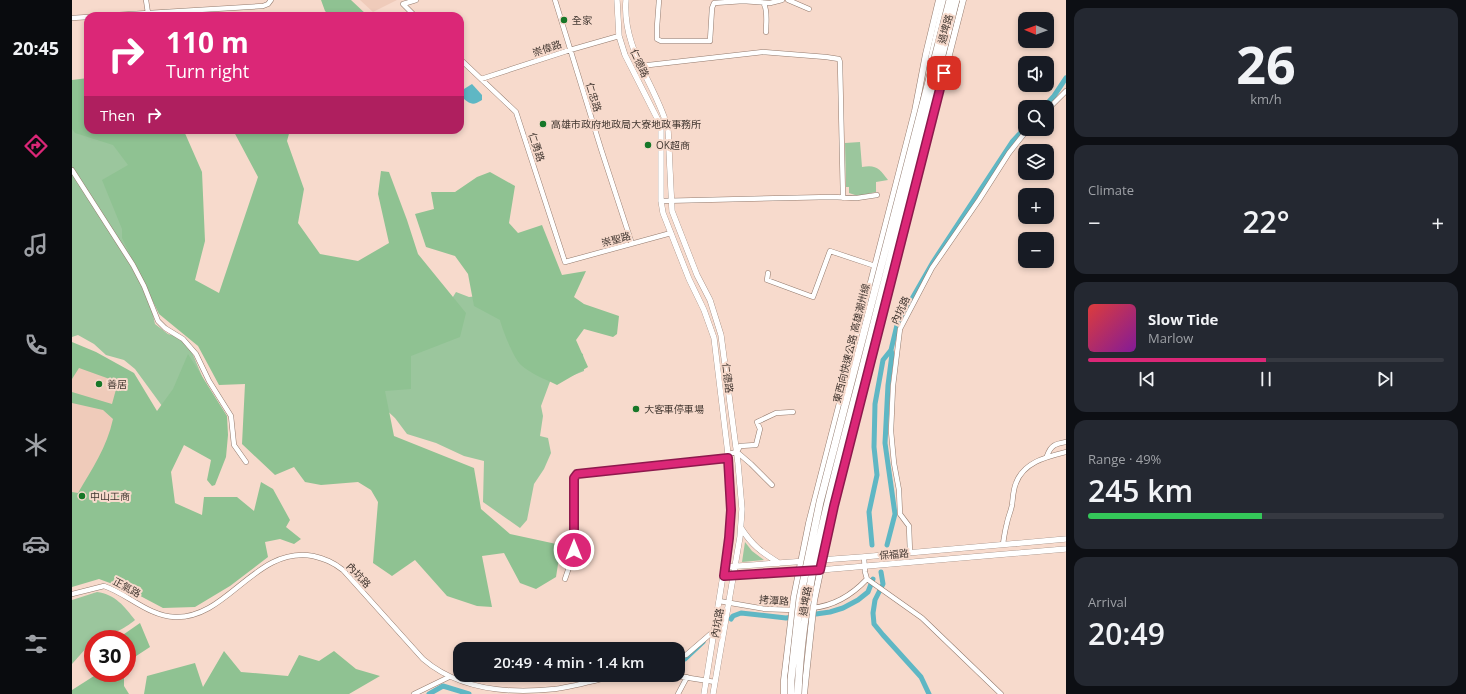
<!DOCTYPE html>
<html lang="en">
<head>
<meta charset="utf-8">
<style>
	:root { --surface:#171b24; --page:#242831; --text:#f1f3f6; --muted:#9ea1a6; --line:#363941; --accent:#db2777 }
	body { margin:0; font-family:"Open Sans","Noto Sans TC",sans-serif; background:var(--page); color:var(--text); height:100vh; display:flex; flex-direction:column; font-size:15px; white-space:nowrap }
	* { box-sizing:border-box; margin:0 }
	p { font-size:13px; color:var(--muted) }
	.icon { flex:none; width:22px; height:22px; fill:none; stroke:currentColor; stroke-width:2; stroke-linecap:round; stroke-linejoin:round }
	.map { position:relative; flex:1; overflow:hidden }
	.side { display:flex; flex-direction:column; gap:8px; padding:8px; background:#0d0f14; width:400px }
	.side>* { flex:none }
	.banner { position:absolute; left:12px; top:12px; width:380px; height:122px; border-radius:12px; box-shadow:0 2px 6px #0003; background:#db2777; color:#fff; overflow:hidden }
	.needle { width:26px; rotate:271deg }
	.fabs { position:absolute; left:946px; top:12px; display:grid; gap:8px }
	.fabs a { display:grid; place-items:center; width:36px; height:36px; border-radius:8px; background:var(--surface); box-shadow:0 2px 6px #0003; font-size:20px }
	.speed { position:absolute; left:12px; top:630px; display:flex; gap:8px; font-size:20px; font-weight:700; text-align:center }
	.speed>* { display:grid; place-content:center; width:52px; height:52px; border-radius:50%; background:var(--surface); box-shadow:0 2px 6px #0003; line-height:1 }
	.speed .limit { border:6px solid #d22; background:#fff; color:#111 }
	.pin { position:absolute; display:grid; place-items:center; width:34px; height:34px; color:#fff; margin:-17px; border-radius:8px; box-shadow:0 2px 6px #0006 }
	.me { position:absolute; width:44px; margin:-22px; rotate:0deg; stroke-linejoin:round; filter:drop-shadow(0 0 3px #0008) }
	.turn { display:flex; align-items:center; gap:14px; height:84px; padding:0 16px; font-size:18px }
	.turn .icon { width:52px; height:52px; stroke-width:2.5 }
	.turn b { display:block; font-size:28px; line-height:34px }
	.then { display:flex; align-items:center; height:38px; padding:0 16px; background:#0003; gap:8px; font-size:15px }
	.big { font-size:30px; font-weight:600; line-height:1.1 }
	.side .widget { flex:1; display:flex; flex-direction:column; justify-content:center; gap:6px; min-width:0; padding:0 14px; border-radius:12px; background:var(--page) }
	.side .dial { align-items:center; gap:0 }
	.dial b { font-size:52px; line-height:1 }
	.song { display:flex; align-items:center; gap:12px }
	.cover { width:48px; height:48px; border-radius:6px; background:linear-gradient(135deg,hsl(0 70% 55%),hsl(290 70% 35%)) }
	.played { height:4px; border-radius:2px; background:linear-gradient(90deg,var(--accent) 50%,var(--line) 50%) }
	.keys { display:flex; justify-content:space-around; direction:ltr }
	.heat { display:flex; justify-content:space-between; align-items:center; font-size:22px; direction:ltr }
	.charge { height:6px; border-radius:3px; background:linear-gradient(90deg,#34c759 49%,var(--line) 0) }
	.trip { position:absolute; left:381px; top:642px; width:232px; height:40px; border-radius:12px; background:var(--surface); box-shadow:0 2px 6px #0003; font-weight:600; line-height:40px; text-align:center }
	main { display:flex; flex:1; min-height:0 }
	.menu { display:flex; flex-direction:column; width:72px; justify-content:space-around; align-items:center; background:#090b0e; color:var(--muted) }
	.menu .icon { width:28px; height:28px }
	.menu .active { color:var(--accent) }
	.menu b { font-size:18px; color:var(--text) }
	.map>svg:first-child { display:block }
</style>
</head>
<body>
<main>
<nav class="menu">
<b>20:45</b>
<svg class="icon active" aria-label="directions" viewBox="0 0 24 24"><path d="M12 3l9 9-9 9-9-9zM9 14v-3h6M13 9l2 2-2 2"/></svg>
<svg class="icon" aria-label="music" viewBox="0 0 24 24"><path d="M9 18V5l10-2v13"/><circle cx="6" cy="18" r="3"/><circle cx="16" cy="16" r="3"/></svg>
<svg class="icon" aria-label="phone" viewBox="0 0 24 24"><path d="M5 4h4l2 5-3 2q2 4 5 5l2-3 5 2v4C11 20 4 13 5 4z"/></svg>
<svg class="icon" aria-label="climate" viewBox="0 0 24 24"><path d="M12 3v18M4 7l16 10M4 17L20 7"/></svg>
<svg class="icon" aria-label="car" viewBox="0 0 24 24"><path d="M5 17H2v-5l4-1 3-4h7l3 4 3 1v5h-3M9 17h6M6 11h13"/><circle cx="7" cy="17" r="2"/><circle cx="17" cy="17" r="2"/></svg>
<svg class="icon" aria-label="filters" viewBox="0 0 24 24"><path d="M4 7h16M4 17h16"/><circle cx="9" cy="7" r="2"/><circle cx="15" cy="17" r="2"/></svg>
</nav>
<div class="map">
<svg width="994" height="694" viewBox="0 0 994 694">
	<rect width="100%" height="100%" fill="#f7dacc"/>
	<!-- built -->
	<path fill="#efcbba" d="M288 0H325L301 12Z
		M0 354 59 376 0 555Z"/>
	<!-- green -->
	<path fill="#9bc69d" d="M16 73V130H64L78 301 83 324 96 334 110 338 119 350 132 381 93 410 63 369 52 360 34 355 22 344 6 335 0 337V107L13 95V74Z
		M788 142 790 167C804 164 808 169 816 180L804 182V192L786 196 777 193V187H774L773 143Z
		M384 292 397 297 406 296 511 354 512 371 492 379H479L469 406 471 416 468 436 476 438 479 453 472 469 462 484 455 520 448 528 411 502 412 461 392 456 364 443 335 434 323 418 309 405 304 384 376 305Z
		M673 542 680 551 692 560 670 562Z
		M25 592C43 594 53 607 63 620 54 628 33 639 21 639V643L16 646 0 664V600Z"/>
	<!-- forest -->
	<path fill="#8fc292" d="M249 0H279L296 16 257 15 253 11Z
		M16 78V130H108L112 131 130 172 133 241 123 280 147 293 186 177 161 130H218L215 141 232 189 226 223 248 254 286 261 317 243 306 194 309 171 317 172 335 220 346 254 394 313 388 337 339 356V389L313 391 322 436 402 468 409 509 438 534 489 545 484 577 464 589 448 583 432 553 410 556 420 607 405 606 375 596 343 560 320 576 301 563 306 502 299 490 286 482 249 485 233 482 222 467 203 475 170 444 173 384 147 385 126 346 87 314 50 238V229L30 180 56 165 41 145 3 133 0 129V80Z
		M418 172 443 186 437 223 446 233 470 225 490 275 514 271 502 297 512 304 547 316 545 334 541 337 512 329 504 340 516 367 485 385C473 379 459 374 449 365 442 359 430 329 428 320L402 306 396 274 383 256 354 247 343 214 362 209 359 192H383L405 177Z
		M0 342 24 352 62 373 85 411 101 389 116 354 155 416 156 435 154 457 143 485 140 486 135 480 139 460 112 445 99 472 103 503 130 515 132 497H165L182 511 189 482 201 489 218 520 214 527 229 539 222 544 208 539 193 542 196 557 158 586 123 607 91 608 57 590 27 579 0 587V492L6 493C20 469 35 447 41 419L31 410 0 403V392L40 404 46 382 7 368 0 379Z
		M68 623 78 647 55 662V639H45Z
		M152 651 169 672 216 676 227 655 247 661 262 651 284 669 308 676 277 694H72L75 676 123 663 131 687Z
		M24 673H52V686L57 694H0V690L22 676Z"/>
	<!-- water -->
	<path fill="#5fb7c4" d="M400 84 410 95V100C402 105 399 105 392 99V89Z"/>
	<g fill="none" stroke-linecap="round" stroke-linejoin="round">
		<!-- canal -->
		<path stroke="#5fb7c4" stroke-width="5" d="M972 107 982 96 994 78
			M800 545 797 512 805 475 802 447 803 404 811 360 819 350
			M815 545 823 514 813 443 816 385 820 354 819 350 825 325 861 262 940 142 953 128
			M809 572 811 584 803 600 801 613 802 624 811 635 849 677 857 694
			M737 615 758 612 771 608 786 600 796 592 801 579
			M659 619 661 616 669 613 714 618 721 617
			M606 660 613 659 631 642
			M357 694 371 686 397 694"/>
		<!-- minor casing -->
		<g stroke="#937a6d" stroke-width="5.5">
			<path id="minor" d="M74 0 76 13
				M483 0 529 149 560 244
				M587 0 585 27V39L589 41H638L640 8 642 3 671 1 698 3 710 0
				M716 0 737 9
				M692 4C696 12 694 23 694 32
				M27 16 191 6 196 4 199 0
				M343 16 331 4 344 0
				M0 18 16 17
				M388 59 444 112 493 262 599 233
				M568 66 691 52 754 57 767 59 768 62 771 198
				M409 79 498 50 547 36
				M975 110 994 91
				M0 170 61 265 72 286 86 321 93 328 111 339 124 354 137 381 159 416 162 445 174 462
				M589 201 759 197 785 198 805 195
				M696 273 695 280 741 297 758 251 803 266
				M665 452 668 446 684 445 688 429 685 422 704 413 721 412
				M656 454 665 452 679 464 700 485
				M975 456C979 445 983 444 994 442
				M931 544C932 537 933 530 935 523 936 517 939 511 940 505 941 498 941 490 944 483 952 462 974 457 994 452
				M838 553 837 526 828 514 827 490 822 463 819 431 821 386 828 329 860 268 907 200 937 153 956 129
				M792 557 793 572 795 579 850 618 929 694
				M493 579 503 550 502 478 505 474 656 459
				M0 594 32 586C56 594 76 616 103 617 156 619 183 546 241 556 253 559 261 562 271 570L351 659C387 690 437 694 483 689 504 686 525 680 546 675
				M647 601 693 609 722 610
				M740 608C761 606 780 595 795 579
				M606 656 614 655 643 630
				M598 675 643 682
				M342 694 377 677
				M606 694 615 677"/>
		</g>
		<!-- tertiary casing -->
		<g stroke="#937a6d" stroke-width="6">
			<path id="tertiary" d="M545 0 547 36 553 55 586 120 589 130V201L591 213 617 279 632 310 642 338 656 454 659 510 657 538 632 694
				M554 0C550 50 584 84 596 129L600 211 625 275 638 300 649 335 666 463 670 509 668 537 641 694
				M669 528C680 545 689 552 707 563
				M653 567 790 557 994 539
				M652 576 748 570 994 549"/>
		</g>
		<!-- secondary casing -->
		<g stroke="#937a6d" stroke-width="7">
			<path id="secondary" d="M712 694V680L722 597 737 523 843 111 854 54 867 0
				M732 694 742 601 762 506 891 0"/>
		</g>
		<!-- trunk casing -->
		<g stroke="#937a6d" stroke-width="8">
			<path id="trunk" d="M859 62 873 0"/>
		</g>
		<!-- minor -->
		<use href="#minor" stroke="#fff" stroke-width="4.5"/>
		<!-- tertiary -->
		<use href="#tertiary" stroke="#fff" stroke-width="5.5"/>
		<!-- secondary -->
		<use href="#secondary" stroke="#fff" stroke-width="6"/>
		<!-- trunk -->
		<use href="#trunk" stroke="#fff" stroke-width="7"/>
		<!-- trunk-bridge casing -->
		<g stroke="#937a6d" stroke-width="8" stroke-linecap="butt">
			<path id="trunk-bridge" d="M719 694V680L728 598 748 502 878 0
				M726 694C730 586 761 482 788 378 821 252 853 126 884 0"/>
		</g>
		<!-- trunk-bridge -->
		<use href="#trunk-bridge" stroke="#fff" stroke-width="7"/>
	</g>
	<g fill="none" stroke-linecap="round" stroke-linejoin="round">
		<!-- route casing -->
		<g stroke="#8e194d" stroke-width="10">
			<path id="route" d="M502 550V478L505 474 656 458 659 510 657 538 652 576 748 570 762 506 872 73"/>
		</g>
		<!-- route -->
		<use href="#route" stroke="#db2777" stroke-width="7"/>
	</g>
	<!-- markers -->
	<g fill="#177728" stroke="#f7dacc" stroke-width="1.5">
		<circle cx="492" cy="20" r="4"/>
		<circle cx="471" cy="124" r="4"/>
		<circle cx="576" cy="145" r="4"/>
		<circle cx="27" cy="384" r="4"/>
		<circle cx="564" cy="409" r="4"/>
		<circle cx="10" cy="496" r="4"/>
	</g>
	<g text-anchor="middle" stroke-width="4" stroke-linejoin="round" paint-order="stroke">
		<!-- poi labels -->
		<g font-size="10" fill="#423731" stroke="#f7dacc" text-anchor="start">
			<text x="500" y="24">全家</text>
			<text x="479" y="128">高雄市政府地政局大寮地政事務所</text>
			<text x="584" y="149">OK超商</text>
			<text x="35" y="388">善居</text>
			<text x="572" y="413">大客車停車場</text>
			<text x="18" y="500">中山工商</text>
		</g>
		<!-- street labels -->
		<g font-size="10" fill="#423731" stroke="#f7dacc">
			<text transform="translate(873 29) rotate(-75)" y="4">過埤路</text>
			<text transform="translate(475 48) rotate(-19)" y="4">崇偉路</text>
			<text transform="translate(568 63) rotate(65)" y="4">仁德路</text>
			<text transform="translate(522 97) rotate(73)" y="4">仁忠路</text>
			<text transform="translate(465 147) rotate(72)" y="4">仁勇路</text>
			<text transform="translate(544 239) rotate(-15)" y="4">崇聖路</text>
			<text transform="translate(828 310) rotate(-65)" y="4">內坑路</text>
			<text transform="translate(779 343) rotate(-76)" y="4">東西向快速公路 高雄潮州線</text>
			<text transform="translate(656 378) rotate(83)" y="4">仁德路</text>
			<text transform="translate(822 554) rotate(-5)" y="4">保福路</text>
			<text transform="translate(287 575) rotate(47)" y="4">內坑路</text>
			<text transform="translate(55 587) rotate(28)" y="4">正氣路</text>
			<text transform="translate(702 600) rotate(4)" y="4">拷潭路</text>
			<text transform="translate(733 601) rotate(-81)" y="4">過埤路</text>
			<text transform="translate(645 623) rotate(-80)" y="4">內坑路</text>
		</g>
	</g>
</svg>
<div class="fabs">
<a><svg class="needle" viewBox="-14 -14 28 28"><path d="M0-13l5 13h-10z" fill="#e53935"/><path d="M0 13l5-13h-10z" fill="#9ea1a6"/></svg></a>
<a><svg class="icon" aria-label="sound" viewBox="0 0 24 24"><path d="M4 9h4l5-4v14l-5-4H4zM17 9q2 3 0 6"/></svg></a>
<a><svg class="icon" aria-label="search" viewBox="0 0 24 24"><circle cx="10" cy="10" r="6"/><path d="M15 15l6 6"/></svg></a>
<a><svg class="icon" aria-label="layers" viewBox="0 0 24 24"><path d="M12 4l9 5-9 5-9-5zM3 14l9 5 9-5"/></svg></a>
<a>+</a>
<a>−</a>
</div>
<div class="speed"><div class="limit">30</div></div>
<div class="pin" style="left:872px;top:73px;background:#d93025"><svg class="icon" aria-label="arrive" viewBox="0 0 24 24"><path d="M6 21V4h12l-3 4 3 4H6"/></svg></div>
<svg class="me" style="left:502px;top:550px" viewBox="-20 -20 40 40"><circle r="17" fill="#db2777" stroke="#fff" stroke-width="3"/><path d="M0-11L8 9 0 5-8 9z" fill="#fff"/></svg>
<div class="trip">20:49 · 4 min · 1.4 km</div>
<div class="banner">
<div class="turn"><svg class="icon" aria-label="right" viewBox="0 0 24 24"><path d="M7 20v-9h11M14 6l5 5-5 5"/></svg><div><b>110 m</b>Turn right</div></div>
<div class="then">Then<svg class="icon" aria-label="right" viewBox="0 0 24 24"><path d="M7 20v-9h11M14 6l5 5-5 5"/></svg></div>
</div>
</div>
<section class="side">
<div class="widget dial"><b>26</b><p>km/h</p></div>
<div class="widget"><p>Climate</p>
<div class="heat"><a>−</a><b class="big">22°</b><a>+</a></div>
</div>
<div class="widget">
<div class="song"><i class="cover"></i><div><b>Slow Tide</b><p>Marlow</p></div></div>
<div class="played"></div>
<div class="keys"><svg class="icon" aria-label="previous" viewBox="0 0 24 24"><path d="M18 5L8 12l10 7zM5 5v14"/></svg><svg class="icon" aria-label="pause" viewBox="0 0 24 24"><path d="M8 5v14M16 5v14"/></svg><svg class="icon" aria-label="next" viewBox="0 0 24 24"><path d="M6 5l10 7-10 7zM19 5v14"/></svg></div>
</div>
<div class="widget"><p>Range · 49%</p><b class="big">245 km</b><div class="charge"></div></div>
<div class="widget"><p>Arrival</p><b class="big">20:49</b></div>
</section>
</main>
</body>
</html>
